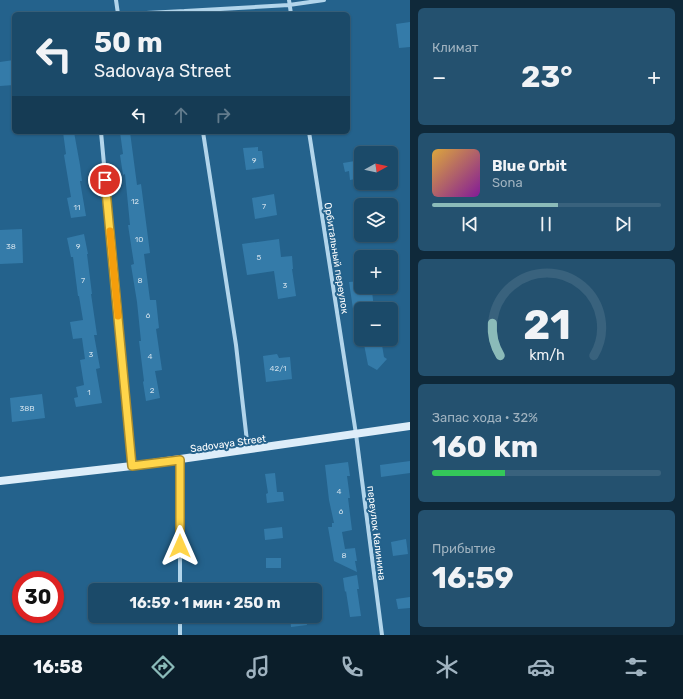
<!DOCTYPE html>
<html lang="ru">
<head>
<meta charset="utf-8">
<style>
	:root { --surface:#1b4a69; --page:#24516f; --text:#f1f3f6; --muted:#a0b3c0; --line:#39627d; --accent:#8bbbb9 }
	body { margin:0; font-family:Rubik,sans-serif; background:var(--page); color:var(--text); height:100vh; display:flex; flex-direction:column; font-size:15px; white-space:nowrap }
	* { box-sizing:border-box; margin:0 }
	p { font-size:13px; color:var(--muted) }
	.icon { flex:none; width:22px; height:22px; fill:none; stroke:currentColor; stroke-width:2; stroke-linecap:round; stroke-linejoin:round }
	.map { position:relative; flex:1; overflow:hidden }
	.drawer { display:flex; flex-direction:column; gap:8px; padding:8px; background:#0f293a; width:273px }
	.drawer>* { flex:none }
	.banner { position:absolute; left:12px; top:12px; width:338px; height:122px; border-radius:6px; box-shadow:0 1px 3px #0004,0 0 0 1px var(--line); background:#1b4a69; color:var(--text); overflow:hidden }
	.needle { width:26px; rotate:82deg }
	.controls { position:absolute; left:354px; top:146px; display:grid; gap:8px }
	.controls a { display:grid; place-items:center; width:44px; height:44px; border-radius:6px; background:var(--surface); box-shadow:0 1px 3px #0004,0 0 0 1px var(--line); font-size:20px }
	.speed { position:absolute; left:12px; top:571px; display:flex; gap:8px; font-size:20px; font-weight:700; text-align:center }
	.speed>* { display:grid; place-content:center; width:52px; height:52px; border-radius:50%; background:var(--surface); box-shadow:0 1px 3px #0004,0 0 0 1px var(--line); line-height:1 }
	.speed .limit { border:6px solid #d22; background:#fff; color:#111 }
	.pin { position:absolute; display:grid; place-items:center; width:34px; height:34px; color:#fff; margin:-17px; border:2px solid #fff; border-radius:50%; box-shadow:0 1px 4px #0007 }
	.me { position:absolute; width:44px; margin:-22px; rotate:0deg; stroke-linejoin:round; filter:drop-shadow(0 0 3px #0008) }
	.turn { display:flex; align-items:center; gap:14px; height:84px; padding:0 16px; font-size:18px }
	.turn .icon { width:52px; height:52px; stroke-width:2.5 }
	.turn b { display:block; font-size:28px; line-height:34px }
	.lanes { display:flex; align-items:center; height:38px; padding:0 16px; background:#0003; justify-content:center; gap:20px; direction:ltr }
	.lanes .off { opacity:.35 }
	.big { font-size:30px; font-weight:700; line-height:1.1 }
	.drawer .widget { flex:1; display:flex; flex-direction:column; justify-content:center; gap:6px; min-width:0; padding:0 14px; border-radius:6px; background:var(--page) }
	.drawer .dial { align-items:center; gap:0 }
	.dial svg { height:104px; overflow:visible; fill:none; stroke:var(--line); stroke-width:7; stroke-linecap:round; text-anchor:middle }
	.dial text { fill:var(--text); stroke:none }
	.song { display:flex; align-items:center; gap:12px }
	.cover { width:48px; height:48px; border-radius:6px; background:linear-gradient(135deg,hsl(40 70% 55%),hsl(290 70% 35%)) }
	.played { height:4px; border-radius:2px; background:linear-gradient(90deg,var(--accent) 55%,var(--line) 55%) }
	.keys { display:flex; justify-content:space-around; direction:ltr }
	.heat { display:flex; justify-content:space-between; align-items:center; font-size:22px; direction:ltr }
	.charge { height:6px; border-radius:3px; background:linear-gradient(90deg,#34c759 32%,var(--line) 0) }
	.trip { position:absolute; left:88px; top:583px; width:234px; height:40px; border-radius:6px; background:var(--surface); box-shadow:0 1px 3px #0004,0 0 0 1px var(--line); font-weight:700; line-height:40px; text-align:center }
	.menu { display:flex; height:64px; justify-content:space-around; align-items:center; background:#0b1e2a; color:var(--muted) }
	.menu .icon { width:28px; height:28px }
	.menu .on { color:var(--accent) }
	.menu b { font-size:18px; color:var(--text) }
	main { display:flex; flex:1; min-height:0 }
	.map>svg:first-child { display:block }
</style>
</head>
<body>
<main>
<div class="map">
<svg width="410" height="635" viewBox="0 0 410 635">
	<rect width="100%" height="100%" fill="#24628c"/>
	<!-- building -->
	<path fill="#347ba9" d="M410 22V47L399 48 396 24Z
		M14 60V85L0 86V62Z
		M63 132H74L80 165 82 181H80L86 216 71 218 67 198 71 197 64 155 66 154Z
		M120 132H130L137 185 141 184 150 253 144 254 150 300H156L159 328 156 329 162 370 155 371 160 398 146 401 143 382 144 381 139 341H141L137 302 131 265 134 264 128 225H130L125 174 123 175 120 155 123 154Z
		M258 147V151H262L264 168 246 170 243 148Z
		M361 160V178L350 180 349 171 345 172 343 163Z
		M274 194 277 215 255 219 252 198Z
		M22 229 23 263 0 264V230Z
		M84 234 88 254H87L92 294H91L97 335H94L100 368 96 369 102 403 76 407 74 398 78 397 76 387 84 385 80 360 85 359 82 338 73 339 70 322 83 320 79 296H78L73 257H71L67 238Z
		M279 239 281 257 292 256 293 269H292L296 296 278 299 274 271 247 275 242 244Z
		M361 281V287H367V292L372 291 374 309H353L349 282Z
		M363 339H381L384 357 387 359 377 370 368 365Z
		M277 354 279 358 290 357 292 379 266 382 263 356Z
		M42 394 45 418 12 422 10 398Z
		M410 461V473L381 477 380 465Z
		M348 462 350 476H347L350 498H348L352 530 342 532 345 549 355 548 357 561H355L357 572 334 561 328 527H332V523H334L329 500 325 465Z
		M275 473 277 492H283L284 501 267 503 266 494 268 493 265 474Z
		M282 527 283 538 265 540 264 529Z
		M406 539 408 554 393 556 391 542Z
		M266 558H281V568H266Z
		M357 575 359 589H357L361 616 350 617 346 591 345 592 343 578Z
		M410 597V608L398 609 396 599Z
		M290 616H305L307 625 291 627Z"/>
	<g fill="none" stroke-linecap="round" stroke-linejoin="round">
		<!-- minor -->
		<path stroke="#b2d5eb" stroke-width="4" d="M116 0 118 14
			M289 0 291 14
			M127 14 185 11
			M186 14 185 11 289 5 324 0
			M101 132 132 466
			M203 132 236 345 248 450
			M309 132 356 434 382 635
			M180 460V590
			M180 616V635"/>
		<!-- secondary -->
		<path stroke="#ddedf9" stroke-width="8" d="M0 481 132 466 410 426"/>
	</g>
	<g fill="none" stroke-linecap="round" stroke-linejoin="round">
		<!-- route casing -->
		<g stroke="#a68a30" stroke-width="10">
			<path id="route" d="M105 180 132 466 180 460V546"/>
		</g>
		<!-- route -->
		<use href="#route" stroke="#ffd54a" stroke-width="7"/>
		<!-- slow -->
		<path stroke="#f59e0b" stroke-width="7" d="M110 231 118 316"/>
	</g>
	<g text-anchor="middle" stroke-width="4" stroke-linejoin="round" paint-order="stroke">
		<!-- number labels -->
		<g font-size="8" fill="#ccdeea">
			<text x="254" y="163">9</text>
			<text x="135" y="204">12</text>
			<text x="264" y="209">7</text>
			<text x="77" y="210">11</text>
			<text x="139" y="242">10</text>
			<text x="11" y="249">38</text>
			<text x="78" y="249">9</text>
			<text x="259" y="260">5</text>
			<text x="83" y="283">7</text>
			<text x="140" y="283">8</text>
			<text x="285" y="288">3</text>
			<text x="148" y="318">6</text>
			<text x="91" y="357">3</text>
			<text x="150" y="359">4</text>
			<text x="278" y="371">42/1</text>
			<text x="152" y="393">2</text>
			<text x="89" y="395">1</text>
			<text x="27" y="411">38В</text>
			<text x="339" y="494">4</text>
			<text x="341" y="514">6</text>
			<text x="344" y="558">8</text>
		</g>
		<!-- street labels -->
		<g font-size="10" fill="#fff" stroke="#24628c">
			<text transform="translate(337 258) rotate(81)" y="4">Орбитальный переулок</text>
			<text transform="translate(228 443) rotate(-8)" y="4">Sadovaya Street</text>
			<text transform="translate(377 533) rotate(83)" y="4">переулок Калинина</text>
		</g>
	</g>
</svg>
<div class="controls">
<a><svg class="needle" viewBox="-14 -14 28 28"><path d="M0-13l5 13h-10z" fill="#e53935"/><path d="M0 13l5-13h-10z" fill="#a0b3c0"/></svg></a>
<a><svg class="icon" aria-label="layers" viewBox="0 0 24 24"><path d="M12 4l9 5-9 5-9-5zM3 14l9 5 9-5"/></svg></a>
<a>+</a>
<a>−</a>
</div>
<div class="speed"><div class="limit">30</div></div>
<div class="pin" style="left:105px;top:180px;background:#d93025"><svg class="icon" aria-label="arrive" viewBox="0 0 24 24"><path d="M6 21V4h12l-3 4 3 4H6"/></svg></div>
<svg class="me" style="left:180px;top:546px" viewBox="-20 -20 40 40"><path d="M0-17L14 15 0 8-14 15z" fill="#ffd54a" stroke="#fff" stroke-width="4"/></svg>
<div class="trip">16:59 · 1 мин · 250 m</div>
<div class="banner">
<div class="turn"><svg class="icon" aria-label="left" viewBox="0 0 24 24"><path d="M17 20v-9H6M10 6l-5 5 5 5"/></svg><div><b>50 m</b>Sadovaya Street</div></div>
<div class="lanes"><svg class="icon" aria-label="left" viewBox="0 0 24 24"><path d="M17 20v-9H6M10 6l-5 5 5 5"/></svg><svg class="icon off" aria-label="ahead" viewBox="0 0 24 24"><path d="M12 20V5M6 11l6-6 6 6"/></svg><svg class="icon off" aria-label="right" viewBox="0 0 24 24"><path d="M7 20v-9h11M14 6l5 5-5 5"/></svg></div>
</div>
</div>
<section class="drawer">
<div class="widget"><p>Климат</p>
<div class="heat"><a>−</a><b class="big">23°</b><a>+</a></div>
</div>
<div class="widget">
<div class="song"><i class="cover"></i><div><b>Blue Orbit</b><p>Sona</p></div></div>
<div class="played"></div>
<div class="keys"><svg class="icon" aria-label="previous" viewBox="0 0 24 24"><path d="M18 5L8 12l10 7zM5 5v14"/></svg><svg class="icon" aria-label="pause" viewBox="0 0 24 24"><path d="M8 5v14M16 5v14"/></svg><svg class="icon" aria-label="next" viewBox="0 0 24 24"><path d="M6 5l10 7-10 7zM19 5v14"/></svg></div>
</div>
<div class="widget dial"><svg viewBox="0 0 100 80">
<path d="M14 69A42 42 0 1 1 86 69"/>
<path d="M14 69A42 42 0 0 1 8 44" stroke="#8bbbb9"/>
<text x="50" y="56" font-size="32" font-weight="700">21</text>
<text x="50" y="72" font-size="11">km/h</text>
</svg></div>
<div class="widget"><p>Запас хода · 32%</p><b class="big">160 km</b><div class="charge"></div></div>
<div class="widget"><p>Прибытие</p><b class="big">16:59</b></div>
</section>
</main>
<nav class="menu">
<b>16:58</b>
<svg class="icon on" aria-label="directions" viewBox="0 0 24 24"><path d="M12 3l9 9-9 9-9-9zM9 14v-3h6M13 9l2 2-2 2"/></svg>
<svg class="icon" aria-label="music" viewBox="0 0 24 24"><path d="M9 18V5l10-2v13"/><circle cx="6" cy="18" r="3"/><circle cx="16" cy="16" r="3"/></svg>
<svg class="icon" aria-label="phone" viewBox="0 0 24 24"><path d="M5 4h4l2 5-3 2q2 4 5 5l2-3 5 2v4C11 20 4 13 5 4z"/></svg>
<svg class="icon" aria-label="climate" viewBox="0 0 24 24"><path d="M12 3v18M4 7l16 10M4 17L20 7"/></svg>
<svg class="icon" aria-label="car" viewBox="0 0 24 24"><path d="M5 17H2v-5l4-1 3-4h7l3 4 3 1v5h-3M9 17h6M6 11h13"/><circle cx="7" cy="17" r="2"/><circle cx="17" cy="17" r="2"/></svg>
<svg class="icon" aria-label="filters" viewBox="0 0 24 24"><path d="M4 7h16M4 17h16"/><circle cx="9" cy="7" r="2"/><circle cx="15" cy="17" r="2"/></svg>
</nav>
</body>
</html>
